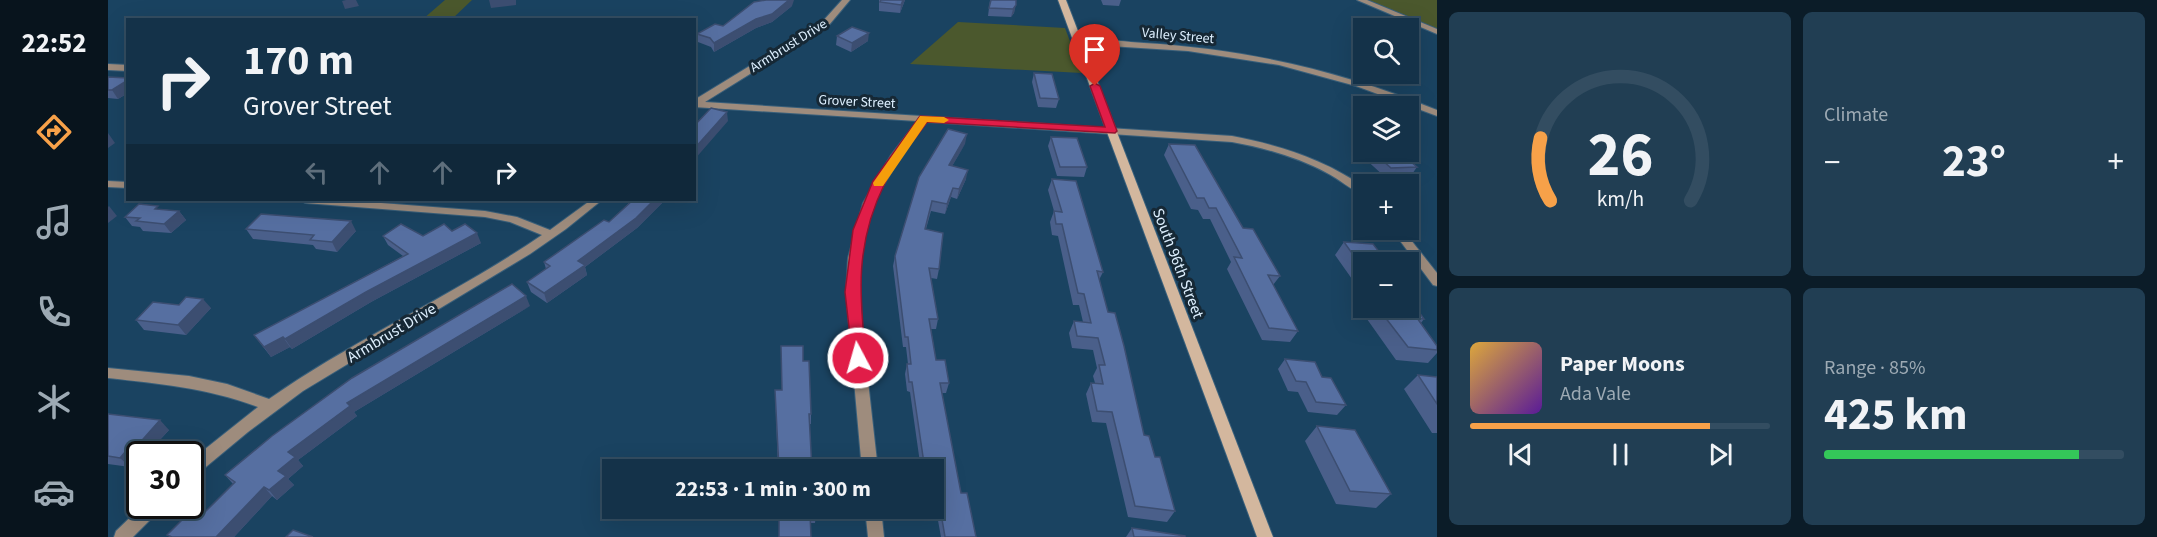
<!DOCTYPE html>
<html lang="en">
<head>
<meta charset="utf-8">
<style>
	:root { --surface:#143249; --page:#213e53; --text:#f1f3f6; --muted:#9daab4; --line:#334d61; --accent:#f7a149 }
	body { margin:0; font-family:"Source Sans 3",sans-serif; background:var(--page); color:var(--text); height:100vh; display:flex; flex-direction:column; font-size:22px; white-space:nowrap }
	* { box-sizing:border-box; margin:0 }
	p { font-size:20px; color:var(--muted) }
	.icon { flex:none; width:33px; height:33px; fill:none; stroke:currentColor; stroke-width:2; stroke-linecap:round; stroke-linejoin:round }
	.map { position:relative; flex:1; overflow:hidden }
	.sheet { display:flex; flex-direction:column; gap:12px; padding:12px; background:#0b1c28; width:720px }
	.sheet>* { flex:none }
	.banner { position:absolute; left:18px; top:18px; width:570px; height:183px; border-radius:0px; box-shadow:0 6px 24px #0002,0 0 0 2px var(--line); background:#143249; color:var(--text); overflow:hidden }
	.fabs { position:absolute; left:1245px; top:18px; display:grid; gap:12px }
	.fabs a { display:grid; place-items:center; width:66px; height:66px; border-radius:0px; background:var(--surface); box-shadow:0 6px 24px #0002,0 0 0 2px var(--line); font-size:30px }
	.speed { position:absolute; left:18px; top:441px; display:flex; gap:12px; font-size:30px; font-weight:700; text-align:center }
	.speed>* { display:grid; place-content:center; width:78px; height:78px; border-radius:50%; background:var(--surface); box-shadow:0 6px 24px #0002,0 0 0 2px var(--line); line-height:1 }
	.speed .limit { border:3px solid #111; border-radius:9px; background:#fff; color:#111 }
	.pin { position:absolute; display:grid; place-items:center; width:51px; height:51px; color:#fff; margin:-62px -26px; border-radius:50% 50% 50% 0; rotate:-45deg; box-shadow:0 0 6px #0007 }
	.pin .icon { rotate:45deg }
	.me { position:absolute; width:66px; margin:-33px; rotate:354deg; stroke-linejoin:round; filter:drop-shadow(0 0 4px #0008) }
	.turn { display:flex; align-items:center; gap:21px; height:126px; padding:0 18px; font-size:27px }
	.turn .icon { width:78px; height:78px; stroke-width:2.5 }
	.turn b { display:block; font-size:42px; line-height:51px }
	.lanes { display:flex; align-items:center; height:57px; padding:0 18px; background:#0003; justify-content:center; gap:30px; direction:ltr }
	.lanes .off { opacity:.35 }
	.big { font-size:45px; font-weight:700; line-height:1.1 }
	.sheet .tile { flex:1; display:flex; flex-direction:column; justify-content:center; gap:9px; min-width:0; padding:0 21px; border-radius:9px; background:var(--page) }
	.sheet .dial { align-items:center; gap:0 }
	.dial svg { height:156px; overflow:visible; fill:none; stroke:var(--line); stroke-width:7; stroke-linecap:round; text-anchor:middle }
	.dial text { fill:var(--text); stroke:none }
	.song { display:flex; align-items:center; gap:18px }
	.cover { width:72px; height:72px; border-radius:9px; background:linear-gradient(135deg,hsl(40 70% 55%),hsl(270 70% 35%)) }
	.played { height:6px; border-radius:3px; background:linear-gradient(90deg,var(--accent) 80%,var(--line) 80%) }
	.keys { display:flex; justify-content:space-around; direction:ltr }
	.heat { display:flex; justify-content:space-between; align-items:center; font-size:33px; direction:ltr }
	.charge { height:9px; border-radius:4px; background:linear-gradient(90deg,#34c759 85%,var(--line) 0) }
	.sheet .tiles { flex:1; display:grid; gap:12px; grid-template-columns:repeat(2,1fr) }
	.trip { position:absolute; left:494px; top:459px; width:342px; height:60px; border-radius:0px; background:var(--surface); box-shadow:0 6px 24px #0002,0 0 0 2px var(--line); font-weight:700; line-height:60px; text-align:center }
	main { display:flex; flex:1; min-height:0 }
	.tabs { display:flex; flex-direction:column; width:108px; justify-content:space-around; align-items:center; background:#08141d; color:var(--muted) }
	.tabs .icon { width:42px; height:42px }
	.tabs .active { color:var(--accent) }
	.tabs b { font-size:27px; color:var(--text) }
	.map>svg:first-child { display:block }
</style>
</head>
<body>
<main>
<nav class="tabs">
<b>22:52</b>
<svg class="icon active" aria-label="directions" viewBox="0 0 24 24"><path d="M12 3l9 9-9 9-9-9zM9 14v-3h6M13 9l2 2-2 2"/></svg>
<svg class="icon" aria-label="music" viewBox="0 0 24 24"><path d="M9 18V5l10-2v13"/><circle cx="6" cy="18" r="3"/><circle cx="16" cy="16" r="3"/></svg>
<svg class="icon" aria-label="phone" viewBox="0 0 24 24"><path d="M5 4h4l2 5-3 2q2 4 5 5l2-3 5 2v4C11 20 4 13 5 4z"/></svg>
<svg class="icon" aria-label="climate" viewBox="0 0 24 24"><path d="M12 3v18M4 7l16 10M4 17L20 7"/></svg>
<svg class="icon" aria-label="car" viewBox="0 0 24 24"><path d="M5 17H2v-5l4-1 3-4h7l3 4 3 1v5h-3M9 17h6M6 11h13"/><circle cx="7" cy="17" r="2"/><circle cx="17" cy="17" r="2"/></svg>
</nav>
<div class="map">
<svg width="1329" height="537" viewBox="0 0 1329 537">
	<rect width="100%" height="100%" fill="#1a4361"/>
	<!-- green -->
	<path fill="#4b582d" d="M337 0H364L344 19H315Z
		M1259 0H1329V29Z
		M850 22 957 28 974 73 802 64Z"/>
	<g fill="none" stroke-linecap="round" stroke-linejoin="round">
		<!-- street casing -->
		<g stroke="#395f7a" stroke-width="2">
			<path id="street" d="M734 0H742L721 25 597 102 1124 136C1171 145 1216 159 1256 187V195C1243 190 1231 179 1219 173 1189 157 1157 148 1124 142L819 122 793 156 765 203 752 258 750 292 770 470H754L738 292 740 258 755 203 783 155 809 121 586 107V100L715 21Z
				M1249 0H1259L1329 29V34Z
				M967 40C989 37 1014 42 1036 43 1138 49 1234 71 1329 110V116L1248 86 1171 65 1080 51 970 44 966 42Z
				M0 64 20 65V71L0 70Z
				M0 181 20 182V188L0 187Z
				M192 200H234L377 211 409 217 442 230 483 200H494L458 229 422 254 195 391 140 432 87 476 82 478V461L150 407C99 388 53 384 0 378V368L81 376 119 384 161 399C248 338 346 295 434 235L402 222 377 217 197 203Z
				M1284 230H1295L1329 273V286L1325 285Z
				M34 506H53L51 511 25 537H6L8 531Z
				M757 508H773L776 537H760Z"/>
		</g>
		<!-- secondary casing -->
		<g stroke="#395f7a" stroke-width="2">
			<path id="secondary" d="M950 0H958L1165 537H1149Z"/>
		</g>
		<!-- street -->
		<use href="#street" fill="#9e8c7d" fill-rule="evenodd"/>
		<!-- secondary -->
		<use href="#secondary" fill="#d3b79e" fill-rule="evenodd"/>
	</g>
	<!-- wall -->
	<path fill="#4a5f8a" d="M771 0H797L792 13 771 11Z
		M882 0H908L906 13 903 17 880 16Z
		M993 0H1013L1011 6 995 5Z
		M684 6 664 22 648 28 606 52 603 47 590 42 589 34Z
		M729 36 760 41 743 52 728 45Z
		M926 73 951 99 948 108 930 107 924 82Z
		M0 77 20 78V93L10 99 0 98Z
		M943 137 979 167 976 177 949 176 940 146Z
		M857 144 844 166 858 179 849 199 843 197 837 214 823 211 818 229 831 269 829 279 823 278 830 319 828 329H823L828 360 841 383 838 393H834L853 493 868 537H833L825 493V470H813L802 392 799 391 797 374 799 364H800L798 347H795L785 266 787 256Z
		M1061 144 1135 228 1172 276 1165 285 1190 331 1182 342 1154 340 1119 269 1123 262 1102 219H1095L1090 210 1083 209 1056 155Z
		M1257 152H1291L1309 167 1302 177H1277L1254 156Z
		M944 179 995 272 991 280 1000 312 1036 435 1047 457 1067 511 1059 522 1020 517 998 423 984 422 978 394 983 383H987L985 376 989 368 985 350 964 348 961 333 966 321 975 322 971 305H965L950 236 944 235 942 222 946 211 940 190Z
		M521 200H557L529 228 477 267 479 275 439 303 423 292 419 282 438 269 436 262 501 222 522 202Z
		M53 209 71 211 78 220 63 233 35 231 32 227 24 226 17 217Z
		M138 229 248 231 229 252 208 249 205 245 145 239Z
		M344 231 373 243 263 302 184 349 182 347 163 357 146 335 295 256 280 245 275 236H315Z
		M1236 242 1256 262V296L1227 255Z
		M71 305 103 308 78 335 36 330 28 320Z
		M422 306 246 412 249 416 190 460 195 466 180 479 186 485 169 500 164 496 126 537H62L59 535 97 512 125 484 117 475Z
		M1257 308H1300L1316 319 1313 323 1329 346V353L1320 363 1288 360 1254 312Z
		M1177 359 1214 377 1238 405 1229 415 1200 412 1190 392 1180 391 1170 369Z
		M695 361 703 414V424H701L704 470H670L667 390H674Z
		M1310 375 1329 377V433H1324L1296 389Z
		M0 414 61 430 39 454H32V457L22 467 0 464Z
		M1209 426 1283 494 1268 508 1228 504 1197 441Z
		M671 508 708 514 707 523H702Z
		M1024 528 1077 537H1018Z"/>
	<!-- shaded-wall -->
	<path fill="#3c4e71" d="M238 0H248L251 6 237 9 234 1Z
		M381 0H408V5L383 8Z
		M681 0H686L684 6 664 22 648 28 606 52V43Z
		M795 0H797L792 13 793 5Z
		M908 5 906 13 903 17 905 9Z
		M761 33 760 41 743 52 744 43Z
		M20 80V93L10 99 4 90Z
		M619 112 620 121 586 160V149Z
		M0 133 7 143 0 148Z
		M859 134 857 144 839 175 841 165Z
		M860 170 858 179 849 199 851 189Z
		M845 188 843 197 837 214 839 204Z
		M546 200H557L529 228 477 267 479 275 439 303 436 293 470 261Z
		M1 206 9 216 0 223V207Z
		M71 211 78 220 63 233 56 224Z
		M243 221 248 231 229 252 224 242Z
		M369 233 373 243 263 302 184 349 177 339 258 292Z
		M418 296 422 306 246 412 249 416 190 460 195 466 180 479 186 485 169 500 161 490 180 452 239 403Z
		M95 299 103 308 78 335 70 325Z
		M175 337 182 347 163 357 156 347Z
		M52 420 61 430 39 454H36L28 447Z
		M22 446 32 455V457L22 467 12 458Z
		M156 487 164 496 126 537H108Z"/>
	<!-- building -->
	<path fill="#566fa1" stroke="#3c4e71" stroke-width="1.5" d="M658 0H681L664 14 648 19 606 43 602 38 589 34 607 24 615 26 646 2Z
		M773 0H795L793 5 772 2Z
		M883 0H908V5L905 9 881 8Z
		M744 27 761 33 744 43 729 36Z
		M926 73 944 74 951 99 932 98Z
		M0 77 20 78V80L4 90H0Z
		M603 108 619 112 586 149V126Z
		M840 129 859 134 841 165 860 170 851 189 845 188 839 204 824 201 817 229 835 233 831 269 821 268 830 319H821L828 360H837L841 383H832L853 493H859L868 537H837L828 484H825V470H817L804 382H801L799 364H803L800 337H797L787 256 811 177Z
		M943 137 969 138 979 167H952Z
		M1061 144 1087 145 1135 228 1145 229 1172 276 1160 275 1190 331 1161 328 1126 257 1134 258 1108 208H1101L1096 198H1089Z
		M1265 152H1291L1309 167 1283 168Z
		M944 179 968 181 995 272 989 271 1000 312 1007 313 1016 346 1036 435 1041 436 1047 457H1052L1067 511 1027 506 1004 412 989 411 983 383 995 384 991 365H997L990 338 969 336 966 321 983 323 976 294 970 293 954 224H948L946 211 954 212Z
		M525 200H546L528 218 470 261 477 265 436 293 419 282 442 266 436 262 496 220 501 222Z
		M31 204 50 206 47 209 71 211 56 224 28 221 32 218 17 217Z
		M153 214 243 221 224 242 202 240 206 235 138 229Z
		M293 224 315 236 336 224 344 231 357 224 369 233 258 292 177 339 175 337 156 347 146 335 300 254 275 236Z
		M1236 242 1265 244 1279 262H1256V270Z
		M404 284 418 296 239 403 242 406 180 452 187 457 170 471 178 476 161 490 156 487 108 537H64L59 535 86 508 97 512 127 482 117 475 164 436 244 378Z
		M78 297 95 299 70 325 28 320 45 302 71 305Z
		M1300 297 1316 319 1309 318 1329 346V350L1300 347 1270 308H1300Z
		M673 346H695V361H701L703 414H701L704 470H671L667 390H674Z
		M1177 359 1207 362 1214 377 1223 378 1238 405 1208 402 1198 382 1188 381Z
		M1310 375 1329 377V404Z
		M0 414 52 420 28 447 22 446 12 458 0 456Z
		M1209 426 1247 430 1283 494 1242 491Z
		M671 508H707L708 514 702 513 703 537H671Z
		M1024 528 1077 536V537H1026Z
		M185 530 205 537H178Z"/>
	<!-- route -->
	<path fill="#e11d48" stroke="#92132f" stroke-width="1.5" d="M987 83 992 86 1009 131 1007 133 819 122C805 142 787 161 777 183 747 243 751 294 758 358L750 364 745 363 737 292 745 230 765 181 812 116 997 127 982 86Z"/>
	<!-- slow -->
	<path fill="#f59e0b" d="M812 116 836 117 841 120 836 123 819 122 775 186H766L765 183Z"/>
	<g text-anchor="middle" stroke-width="6" stroke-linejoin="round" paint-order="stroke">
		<!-- far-street labels -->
		<g font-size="14" fill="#ddeffe" stroke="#162835">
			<text transform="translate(1070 35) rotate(5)" y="5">Valley Street</text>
			<text transform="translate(680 45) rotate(-32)" y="5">Armbrust Drive</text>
			<text transform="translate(749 101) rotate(3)" y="5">Grover Street</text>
		</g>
		<!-- street labels -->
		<g font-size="16" fill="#ddeffe" stroke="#162835">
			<text transform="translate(1071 263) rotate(69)" y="6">South 96th Street</text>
			<text transform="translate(283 332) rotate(-31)" y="6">Armbrust Drive</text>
		</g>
	</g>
</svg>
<div class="fabs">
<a><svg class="icon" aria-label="search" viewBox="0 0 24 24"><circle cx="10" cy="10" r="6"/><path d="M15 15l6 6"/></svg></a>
<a><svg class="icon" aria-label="layers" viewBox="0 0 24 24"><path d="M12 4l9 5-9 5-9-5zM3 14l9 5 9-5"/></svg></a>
<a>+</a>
<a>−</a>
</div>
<div class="speed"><div class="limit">30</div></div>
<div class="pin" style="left:987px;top:86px;background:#d93025"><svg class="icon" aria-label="arrive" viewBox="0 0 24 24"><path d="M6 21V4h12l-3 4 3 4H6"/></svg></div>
<svg class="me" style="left:750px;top:358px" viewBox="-20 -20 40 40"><circle r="17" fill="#e11d48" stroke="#fff" stroke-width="3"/><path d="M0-11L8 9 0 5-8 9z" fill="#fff"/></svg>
<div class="trip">22:53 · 1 min · 300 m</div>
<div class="banner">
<div class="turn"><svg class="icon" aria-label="right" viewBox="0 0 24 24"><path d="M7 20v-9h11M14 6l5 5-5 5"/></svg><div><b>170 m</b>Grover Street</div></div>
<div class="lanes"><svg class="icon off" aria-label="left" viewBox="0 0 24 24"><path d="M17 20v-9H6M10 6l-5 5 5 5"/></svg><svg class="icon off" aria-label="ahead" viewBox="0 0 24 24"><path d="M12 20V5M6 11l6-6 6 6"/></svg><svg class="icon off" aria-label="ahead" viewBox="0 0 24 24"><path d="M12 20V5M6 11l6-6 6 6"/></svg><svg class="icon" aria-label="right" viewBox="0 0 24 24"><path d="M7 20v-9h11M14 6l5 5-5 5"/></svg></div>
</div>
</div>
<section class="sheet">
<div class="tiles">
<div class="tile dial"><svg viewBox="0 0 100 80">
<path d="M14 69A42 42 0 1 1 86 69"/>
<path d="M14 69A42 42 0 0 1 9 37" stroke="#f7a149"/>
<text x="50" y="56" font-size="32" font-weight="700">26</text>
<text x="50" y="72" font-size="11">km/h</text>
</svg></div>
<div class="tile"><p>Climate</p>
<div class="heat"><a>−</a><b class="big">23°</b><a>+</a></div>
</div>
<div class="tile">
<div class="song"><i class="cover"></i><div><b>Paper Moons</b><p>Ada Vale</p></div></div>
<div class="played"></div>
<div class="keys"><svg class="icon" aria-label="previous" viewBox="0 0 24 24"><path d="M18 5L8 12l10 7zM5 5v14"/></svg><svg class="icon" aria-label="pause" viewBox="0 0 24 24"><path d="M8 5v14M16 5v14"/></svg><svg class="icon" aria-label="next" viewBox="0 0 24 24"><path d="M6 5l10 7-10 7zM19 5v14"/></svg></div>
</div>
<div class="tile"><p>Range · 85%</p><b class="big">425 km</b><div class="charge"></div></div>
</div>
</section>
</main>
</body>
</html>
